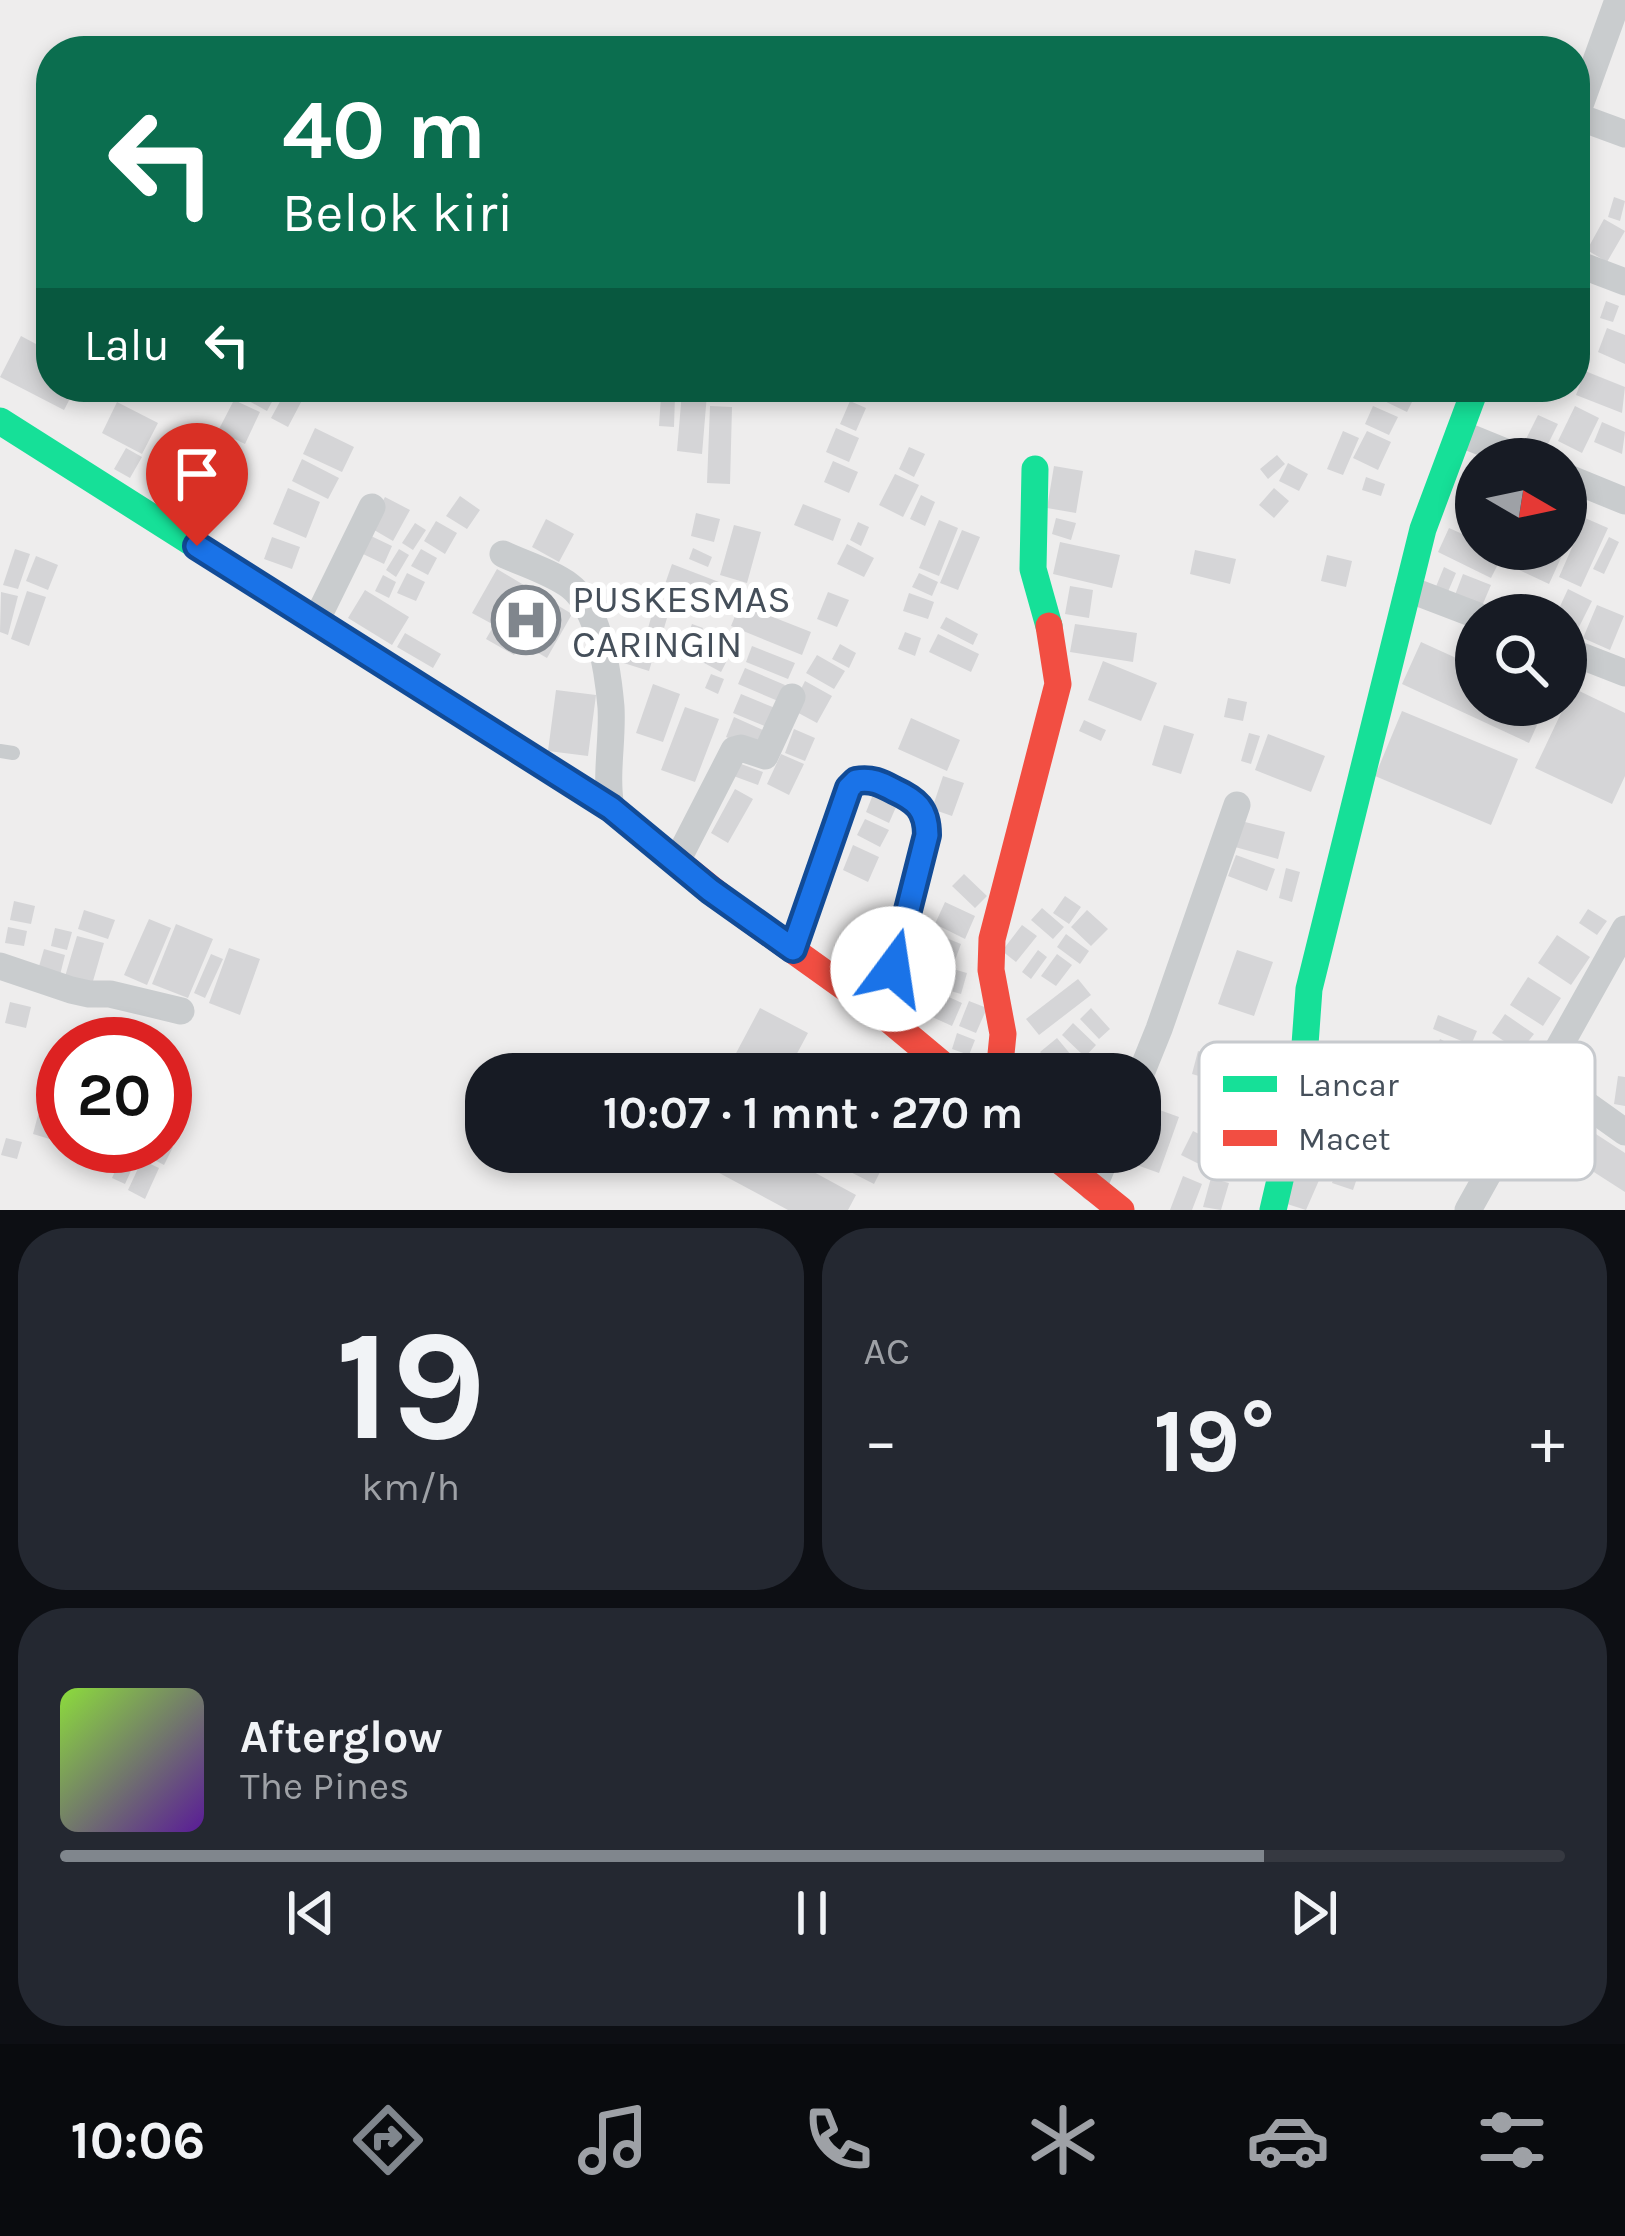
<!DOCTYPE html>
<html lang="id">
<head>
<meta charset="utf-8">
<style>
	:root { --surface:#171b24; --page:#242831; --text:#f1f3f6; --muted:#9ea1a6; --line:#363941; --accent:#80868d }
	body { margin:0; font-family:Karla,sans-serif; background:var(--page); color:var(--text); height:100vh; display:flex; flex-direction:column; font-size:45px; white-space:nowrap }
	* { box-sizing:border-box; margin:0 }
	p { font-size:39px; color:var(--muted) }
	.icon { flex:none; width:66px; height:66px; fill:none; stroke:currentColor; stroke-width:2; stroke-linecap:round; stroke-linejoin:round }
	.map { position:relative; height:1210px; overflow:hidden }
	.details { display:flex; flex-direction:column; gap:18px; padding:18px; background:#0d0f14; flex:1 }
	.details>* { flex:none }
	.banner { position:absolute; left:36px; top:36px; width:1554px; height:366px; border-radius:48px; box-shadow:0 6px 18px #0003; background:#0b6e4f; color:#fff; overflow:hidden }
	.needle { width:78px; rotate:99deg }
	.controls { position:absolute; left:1455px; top:438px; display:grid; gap:24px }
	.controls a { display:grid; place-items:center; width:132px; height:132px; border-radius:50%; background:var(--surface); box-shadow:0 6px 18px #0003; font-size:60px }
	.speed { position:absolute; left:36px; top:1017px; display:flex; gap:24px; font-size:60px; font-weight:700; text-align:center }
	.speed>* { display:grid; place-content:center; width:156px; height:156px; border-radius:50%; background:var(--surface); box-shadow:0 6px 18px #0003; line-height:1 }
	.speed .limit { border:18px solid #d22; background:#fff; color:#111 }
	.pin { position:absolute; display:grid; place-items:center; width:102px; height:102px; color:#fff; margin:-123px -51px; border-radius:50% 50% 50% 0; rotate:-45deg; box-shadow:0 0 12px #0007 }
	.pin .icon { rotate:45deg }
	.me { position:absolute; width:132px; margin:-66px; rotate:14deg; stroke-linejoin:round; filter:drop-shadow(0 0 9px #0008) }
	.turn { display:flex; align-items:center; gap:42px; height:252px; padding:0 48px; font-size:54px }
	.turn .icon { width:156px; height:156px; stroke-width:2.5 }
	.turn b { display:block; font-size:84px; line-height:102px }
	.then { display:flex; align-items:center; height:114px; padding:0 48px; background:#0003; gap:24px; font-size:45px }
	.big { font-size:90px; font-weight:700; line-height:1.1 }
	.details .tile { flex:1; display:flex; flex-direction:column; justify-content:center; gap:18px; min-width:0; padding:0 42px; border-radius:48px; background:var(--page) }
	.details .dial { align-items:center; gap:0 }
	.dial b { font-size:156px; line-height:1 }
	.song { display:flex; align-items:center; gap:36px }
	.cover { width:144px; height:144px; border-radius:18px; background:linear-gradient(135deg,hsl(90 70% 55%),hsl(270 70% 35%)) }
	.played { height:12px; border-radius:6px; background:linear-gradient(90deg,var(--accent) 80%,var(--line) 80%) }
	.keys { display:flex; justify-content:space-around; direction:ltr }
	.heat { display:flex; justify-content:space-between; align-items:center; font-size:66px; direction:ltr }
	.details .tiles { flex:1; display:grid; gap:18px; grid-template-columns:1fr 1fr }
	.tile:last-child { grid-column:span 2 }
	.trip { position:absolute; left:465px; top:1053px; width:696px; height:120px; border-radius:48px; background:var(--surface); box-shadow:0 6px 18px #0003; font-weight:700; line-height:120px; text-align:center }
	.tab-bar { display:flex; height:192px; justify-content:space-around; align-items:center; background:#090b0e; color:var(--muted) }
	.tab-bar .icon { width:84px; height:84px }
	.tab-bar .current { color:var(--accent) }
	.tab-bar b { font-size:54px; color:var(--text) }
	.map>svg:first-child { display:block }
</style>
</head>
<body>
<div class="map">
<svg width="1625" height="1210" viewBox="0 0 1625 1210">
	<rect width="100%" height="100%" fill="#eeeded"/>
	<!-- building -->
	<path fill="#d5d5d7" d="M1614 197 1625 201 1620 221 1608 217Z
		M1604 219 1625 231 1607 262 1587 250Z
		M1606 301 1619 306 1613 322 1600 318Z
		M1607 328 1625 335V364L1598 352Z
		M21 336 51 352V387H76L64 410 0 377Z
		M1585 371 1625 387 1622 413 1576 395Z
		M245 387H280L267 411 240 396Z
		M288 387H309L288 427 271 418Z
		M1383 387H1401L1416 394 1407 412 1378 398Z
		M682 392 707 394 702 454 677 451Z
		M661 396H675L674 427 659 426Z
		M234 400 260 412 245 444 218 431Z
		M850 401 866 408 856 431 840 424Z
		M117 402 158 423 142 454 102 433Z
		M710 406 732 407 730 484 707 483Z
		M1373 406 1398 417 1389 435 1365 424Z
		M1575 406 1599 418 1582 453 1558 441Z
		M1538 415 1558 424 1546 448 1526 439Z
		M1602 422 1625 432 1622 454 1594 442Z
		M315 428 354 447 342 472 303 454Z
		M836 428 859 438 849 462 826 452Z
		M1343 431 1359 438 1343 475 1327 469Z
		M1367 431 1391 442 1378 470 1353 458Z
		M909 447 925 454 914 477 899 469Z
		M126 448 142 457 130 478 114 469Z
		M1277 455 1285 464 1268 479 1260 469Z
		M302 459 339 478 328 499 292 481Z
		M833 461 858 472 849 493 824 482Z
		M1288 463 1308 474 1299 491 1279 481Z
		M1054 466 1083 471 1076 513 1047 508Z
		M895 474 919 485 903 517 879 505Z
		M1366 477 1385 484 1381 496 1362 490Z
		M288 488 320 502 306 538 273 524Z
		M1274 488 1289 501 1274 518 1259 505Z
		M921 495 935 502 925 526 910 519Z
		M460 496 480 510 467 529 446 516Z
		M385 497 410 510 393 541 369 527Z
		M803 504 841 519 833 541 794 525Z
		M696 513 720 519 714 542 691 536Z
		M1056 518 1076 523 1071 540 1052 534Z
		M1585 518 1608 528 1581 587 1559 577Z
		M546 519 574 534 559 562 532 547Z
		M939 520 958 528 939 576 919 568Z
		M436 521 457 533 445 554 424 541Z
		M858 522 869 527 861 546 850 540Z
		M415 523 426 530 413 550 402 543Z
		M734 525 761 532 747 583 720 575Z
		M1449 528 1476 540V549H1493L1503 554 1491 578 1438 552Z
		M962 530 980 537 958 590 940 583Z
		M371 536 392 546 384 564 363 554Z
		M272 537 300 547 292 569 264 559Z
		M1609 537 1619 542 1604 574 1593 569Z
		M1060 542 1120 555 1112 588 1053 574Z
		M847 544 874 558 864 577 837 564Z
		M693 548 712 557 708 567 689 559Z
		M15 549 30 554 18 589 3 585Z
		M399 549 409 555 396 577 386 570Z
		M421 549 437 558 428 575 411 566Z
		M1526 549H1565L1549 584 1517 569Z
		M1195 550 1236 559 1230 584 1190 574Z
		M1327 555 1352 561 1346 587 1321 581Z
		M36 556 58 565 48 590 26 581Z
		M672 564 719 582 710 605 664 587Z
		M1444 567 1456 573 1447 594 1435 589Z
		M497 569 572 614 547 658 521 643 514 655 486 639 494 625 472 613Z
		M407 573 425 582 416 601 397 593Z
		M919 573 938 582 932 596 912 587Z
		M1463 574 1491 585 1482 606 1455 595Z
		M383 575 396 582 389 598 375 591Z
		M1070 586 1093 590 1089 618 1065 614Z
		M616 588 617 605H598V589Z
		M1568 589 1592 601 1578 629 1566 622V615H1556Z
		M365 590 409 617 392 645 348 618Z
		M27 591 46 597 29 646 11 639Z
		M1 592 18 596 8 635 0 632Z
		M828 592 849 600 837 627 817 619Z
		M909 593 934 602 928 619 903 611Z
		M740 604 811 632 802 655 731 626Z
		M1597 605 1624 616 1610 650 1583 638Z
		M652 614 667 618 662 635 647 632Z
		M946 617 978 634 973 645 940 628Z
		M692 624 703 628 693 653 682 648Z
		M1075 624 1137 633 1133 662 1070 652Z
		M621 629 658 641 649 671 611 659Z
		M707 630 735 645 721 672 693 657Z
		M905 632 921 638 915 656 898 649Z
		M405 633 441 654 433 668 397 647Z
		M938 634 979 654 971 672 929 652Z
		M1421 642 1476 667V705H1546L1529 743 1402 684Z
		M840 644 856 653 849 668 832 659Z
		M752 646 795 663 788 679 746 662Z
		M817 655 845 671 834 689 806 673Z
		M1103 661 1157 683 1141 721 1088 700Z
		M745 668 785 685 778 701 738 684Z
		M711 674 724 679 718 694 705 688Z
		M805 681 832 696 817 723 791 709Z
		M653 684 680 694 663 742 636 733Z
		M1573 688 1625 713V776L1612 804 1535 768Z
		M556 690 596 695 588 756 548 751Z
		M741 694 775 708 767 727 733 713Z
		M1228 698 1247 702 1243 721 1224 717Z
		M685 707 719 719 695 782 661 770Z
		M1402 711 1518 759 1491 825 1375 776Z
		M734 717 772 734 764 753 726 737Z
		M911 718 960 740 947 771 898 749Z
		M1084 720 1106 730 1101 741 1079 731Z
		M1164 725 1194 734 1181 774 1152 765Z
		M794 729 815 738 805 761 785 753Z
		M1249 733 1260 736 1251 764 1241 761Z
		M1268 734 1325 756 1311 792 1255 770Z
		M781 754 804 764 789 795 767 784Z
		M733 761 763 772 758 785 728 774Z
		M943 776 964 783 952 816 932 809Z
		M876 787 900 798 889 823 866 812Z
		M735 789 753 799 728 843 711 833Z
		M865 819 889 830 880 847 857 835Z
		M1241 821 1285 832 1278 859 1235 847Z
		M853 845 879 857 868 882 843 870Z
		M1236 855 1275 869 1267 891 1228 876Z
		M1286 868 1300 872 1292 902 1279 898Z
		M964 874 987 896 975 908 952 886Z
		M1065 896 1081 907 1069 924 1053 913Z
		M14 901 35 906 31 924 10 920Z
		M945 902 975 916 965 939 935 924Z
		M1042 908 1064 927 1053 939 1031 920Z
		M1588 909 1607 921 1597 935 1579 923Z
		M84 910 115 920 108 939 78 929Z
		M1087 910 1108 929 1091 946 1071 927Z
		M149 919 171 928 147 985 124 975Z
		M176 924 213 939 188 998 152 984Z
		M1022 925 1037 936 1016 962 1002 951Z
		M8 927 27 931 24 946 5 943Z
		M55 928 72 932 67 950 51 946Z
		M929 931 961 944 955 960 922 947Z
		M1066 934 1089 951 1080 964 1057 947Z
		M1557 935 1590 957 1571 985 1538 963Z
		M77 936 104 943 91 988 64 980Z
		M229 948 260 959 240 1015 209 1003Z
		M44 949 65 955 60 975 38 970Z
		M1038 950 1047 957 1031 979 1022 972Z
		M1237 950 1273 962 1254 1016 1218 1004Z
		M211 954 223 959 205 998 194 993Z
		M1057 954 1072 965 1056 986 1041 976Z
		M946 967 967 973 961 994 940 988Z
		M1528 977 1561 998 1543 1026 1510 1005Z
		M1078 979 1091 995 1039 1035 1026 1019Z
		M940 993 962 1003 952 1026 930 1016Z
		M969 1001 987 1008 976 1033 959 1026Z
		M10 1002 31 1007 26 1028 5 1023Z
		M760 1008 808 1033 786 1074H725Z
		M1091 1008 1110 1029 1099 1039 1080 1019Z
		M1505 1014 1534 1034 1520 1052 1492 1033Z
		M1438 1015 1477 1031 1471 1045 1433 1029Z
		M1073 1023 1096 1045 1085 1057 1062 1035Z
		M957 1033 975 1040 969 1055 952 1049Z
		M1057 1038 1076 1061 1061 1074 1040 1052Z
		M1440 1039 1466 1052 1459 1068 1433 1055Z
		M1198 1051 1222 1058 1216 1081 1192 1074Z
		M45 1066 63 1072V1090L40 1082Z
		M1618 1076 1625 1077V1106L1614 1104Z
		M47 1090 63 1098V1116L40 1106Z
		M1154 1108 1179 1117 1159 1173 1134 1164Z
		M38 1115 63 1123V1143L33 1134Z
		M1576 1121 1625 1153V1192L1558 1149Z
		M1352 1123 1373 1131 1353 1190 1332 1183Z
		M1193 1131 1235 1152 1223 1176 1181 1155Z
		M6 1138 22 1142 17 1159 1 1155Z
		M165 1144 173 1147 164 1165 143 1154 147 1146H165Z
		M680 1152H777L856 1195 848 1210H788Z
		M826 1152H890L874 1184 823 1158Z
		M122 1156 135 1162 125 1184 112 1178Z
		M142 1160 159 1168 145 1199 128 1190Z
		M1299 1168 1320 1178 1306 1210 1284 1203Z
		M1183 1176 1202 1184 1192 1210H1170Z
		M1211 1178 1229 1183 1221 1210 1203 1207Z"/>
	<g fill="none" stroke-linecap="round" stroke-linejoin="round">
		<!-- lane -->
		<path stroke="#c9ccce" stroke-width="14" d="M0 751 13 753
			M794 944 849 788 856 780C871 778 881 783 895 790 916 800 927 809 927 835L883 1009"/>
		<!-- street -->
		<path stroke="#c9ccce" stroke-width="27" d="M1576 116 1625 134
			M1575 119 1618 0
			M1575 263 1625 282
			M1459 433 1523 459
			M1566 477 1625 501
			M503 554C524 564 551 572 570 586 599 608 608 672 611 707 613 741 605 774 611 808
			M1408 589 1476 615
			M316 621 372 507
			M1566 650 1625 673
			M676 863 734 750 741 748 765 756 792 697
			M0 966 71 990 89 994H110L181 1011
			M1545 1075 1625 1132
			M1140 1076 1159 1029 1237 805
			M1093 1188 1108 1152
			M1468 1210 1625 929"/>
		<!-- fast -->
		<path stroke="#16e098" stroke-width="27" d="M0 421 475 722
			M1035 469 1033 569 1049 626
			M1273 1210 1302 1086 1309 989 1423 529 1476 387"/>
		<!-- jam -->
		<path stroke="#f24e42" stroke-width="27" d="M475 722 611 808 745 916 882 1014 954 1074
			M999 1074 1003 1034 991 970 992 939 1058 684 1049 626
			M1049 1152 1121 1210"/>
	</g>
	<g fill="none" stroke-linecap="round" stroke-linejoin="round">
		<!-- route casing -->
		<g stroke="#114b97" stroke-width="30">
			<path id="route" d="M197 546 611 808 710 890 793 949 849 788 856 781C871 778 881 783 894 790 916 800 927 809 927 835L893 969"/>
		</g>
		<!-- route -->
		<use href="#route" stroke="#1a73e8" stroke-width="21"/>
	</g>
	<!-- icons -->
	<defs>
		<g id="hospital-ring" transform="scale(3.45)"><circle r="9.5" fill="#fff" stroke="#80868d" stroke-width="1.5"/><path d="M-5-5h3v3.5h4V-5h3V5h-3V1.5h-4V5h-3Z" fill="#80868d"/></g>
	</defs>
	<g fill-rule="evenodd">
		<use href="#hospital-ring" x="526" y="620"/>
	</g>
	<g text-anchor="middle" stroke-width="12" stroke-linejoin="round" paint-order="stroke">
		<!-- poi labels -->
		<g font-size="39" fill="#454f5a" stroke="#fff" text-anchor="start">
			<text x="572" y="612">PUSKESMAS<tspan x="572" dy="45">CARINGIN</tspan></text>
		</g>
	</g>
	<!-- legend -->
	<rect x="1199" y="1042" width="396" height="138" rx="18" fill="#fff" stroke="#c7cace" stroke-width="3"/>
	<rect x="1223" y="1076" width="54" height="16" fill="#16e098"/>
	<rect x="1223" y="1130" width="54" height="16" fill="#f24e42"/>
	<g font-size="33" fill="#454f5a">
		<text x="1298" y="1096">Lancar</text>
		<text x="1298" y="1150">Macet</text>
	</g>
</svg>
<div class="controls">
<a><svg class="needle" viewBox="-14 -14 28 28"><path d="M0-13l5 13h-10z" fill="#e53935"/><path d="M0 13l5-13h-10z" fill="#9ea1a6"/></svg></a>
<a><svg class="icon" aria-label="search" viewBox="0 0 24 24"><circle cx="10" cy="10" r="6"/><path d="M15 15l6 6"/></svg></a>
</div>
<div class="speed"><div class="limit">20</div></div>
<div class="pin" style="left:197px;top:546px;background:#d93025"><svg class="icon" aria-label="arrive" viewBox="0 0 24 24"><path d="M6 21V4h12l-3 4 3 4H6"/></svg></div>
<svg class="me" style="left:893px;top:969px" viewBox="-20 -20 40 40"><circle r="19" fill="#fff"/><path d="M0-13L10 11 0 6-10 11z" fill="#1a73e8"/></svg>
<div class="trip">10:07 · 1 mnt · 270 m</div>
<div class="banner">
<div class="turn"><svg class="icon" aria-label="left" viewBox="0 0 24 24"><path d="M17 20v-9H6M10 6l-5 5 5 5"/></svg><div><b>40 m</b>Belok kiri</div></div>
<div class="then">Lalu<svg class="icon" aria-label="left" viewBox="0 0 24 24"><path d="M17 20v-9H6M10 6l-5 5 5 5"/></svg></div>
</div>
</div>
<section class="details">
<div class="tiles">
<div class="tile dial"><b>19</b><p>km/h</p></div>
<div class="tile"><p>AC</p>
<div class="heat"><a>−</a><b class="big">19°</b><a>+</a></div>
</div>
<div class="tile">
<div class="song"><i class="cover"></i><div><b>Afterglow</b><p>The Pines</p></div></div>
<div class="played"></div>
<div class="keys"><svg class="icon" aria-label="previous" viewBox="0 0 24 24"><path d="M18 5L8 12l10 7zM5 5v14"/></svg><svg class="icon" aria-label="pause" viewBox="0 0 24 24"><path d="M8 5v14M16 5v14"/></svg><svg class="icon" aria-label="next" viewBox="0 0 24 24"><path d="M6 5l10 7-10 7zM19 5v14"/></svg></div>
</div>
</div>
</section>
<nav class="tab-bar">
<b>10:06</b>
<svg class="icon current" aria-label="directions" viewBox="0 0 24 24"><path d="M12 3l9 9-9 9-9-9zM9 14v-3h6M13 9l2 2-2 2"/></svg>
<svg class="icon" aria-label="music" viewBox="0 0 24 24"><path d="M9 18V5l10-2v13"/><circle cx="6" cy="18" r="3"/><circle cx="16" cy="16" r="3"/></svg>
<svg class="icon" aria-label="phone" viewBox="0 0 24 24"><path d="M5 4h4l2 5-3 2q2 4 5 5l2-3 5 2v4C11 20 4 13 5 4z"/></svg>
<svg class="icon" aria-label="climate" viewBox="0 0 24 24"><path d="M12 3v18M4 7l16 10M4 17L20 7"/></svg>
<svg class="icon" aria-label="car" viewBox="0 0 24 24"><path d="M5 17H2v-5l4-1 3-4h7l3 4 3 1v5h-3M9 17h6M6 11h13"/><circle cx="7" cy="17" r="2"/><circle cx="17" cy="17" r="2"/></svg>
<svg class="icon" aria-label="filters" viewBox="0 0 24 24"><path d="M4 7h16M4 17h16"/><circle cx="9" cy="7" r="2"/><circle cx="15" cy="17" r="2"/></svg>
</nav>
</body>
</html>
